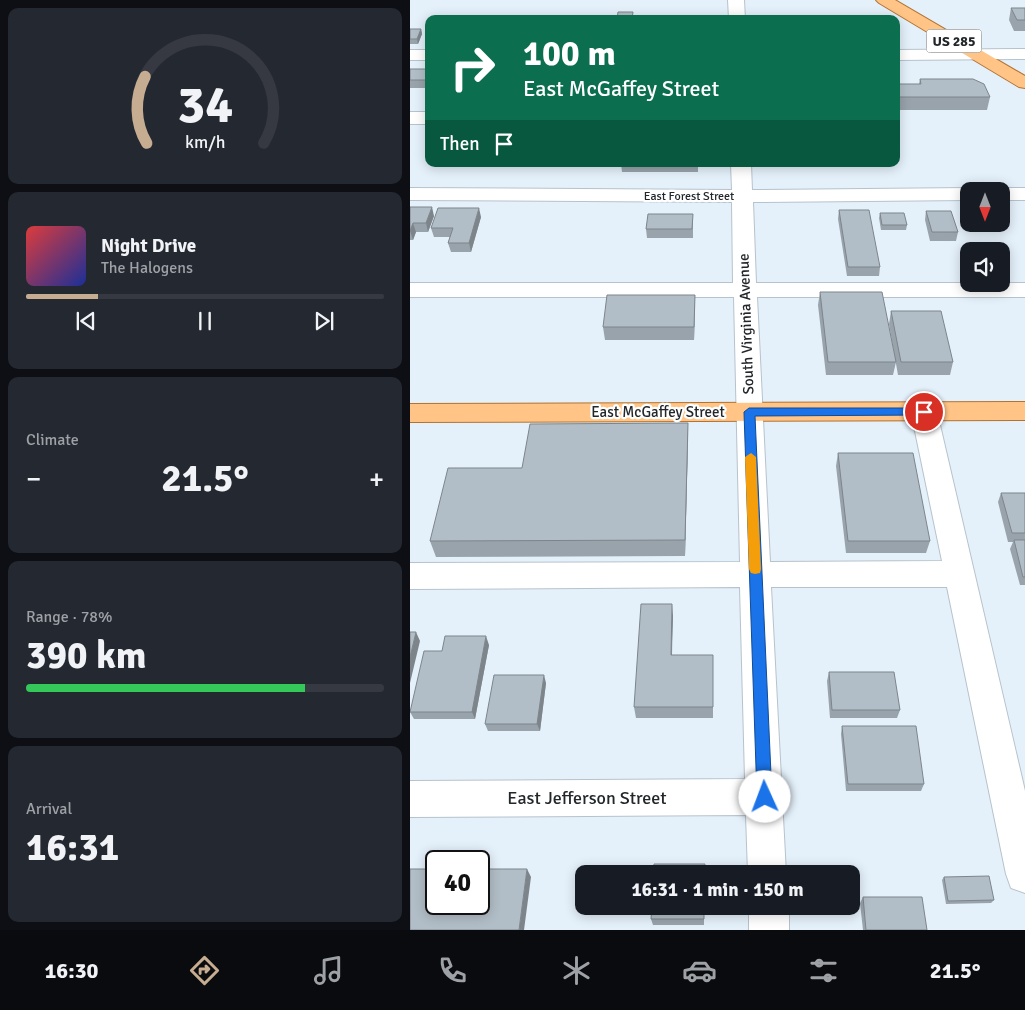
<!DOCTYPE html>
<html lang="en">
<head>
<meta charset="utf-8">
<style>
	:root { --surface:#171b24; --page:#242831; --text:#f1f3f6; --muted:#9ea1a6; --line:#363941; --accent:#c6ac91 }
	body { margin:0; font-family:Signika,sans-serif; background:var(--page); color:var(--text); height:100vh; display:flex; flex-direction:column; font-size:19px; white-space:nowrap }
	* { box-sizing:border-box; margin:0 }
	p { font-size:16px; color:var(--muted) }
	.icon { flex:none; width:28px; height:28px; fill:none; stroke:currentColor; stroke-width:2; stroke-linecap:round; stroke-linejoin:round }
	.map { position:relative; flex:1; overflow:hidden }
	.panel { display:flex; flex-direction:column; gap:8px; padding:8px; background:#0d0f14; width:410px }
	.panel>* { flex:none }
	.hud { position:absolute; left:15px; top:15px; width:475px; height:152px; border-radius:10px; box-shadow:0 2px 12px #0003; background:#0b6e4f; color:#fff; overflow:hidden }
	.needle { width:32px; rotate:180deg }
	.buttons { position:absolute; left:550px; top:182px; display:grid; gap:10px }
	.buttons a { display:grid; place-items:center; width:50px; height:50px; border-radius:10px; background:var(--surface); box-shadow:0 2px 12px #0003; font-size:25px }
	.speed { position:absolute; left:15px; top:850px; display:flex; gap:10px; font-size:25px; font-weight:700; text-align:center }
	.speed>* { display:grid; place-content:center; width:65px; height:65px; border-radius:50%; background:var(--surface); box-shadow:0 2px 12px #0003; line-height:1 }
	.speed .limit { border:2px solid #111; border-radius:8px; background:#fff; color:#111 }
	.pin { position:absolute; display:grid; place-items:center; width:42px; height:42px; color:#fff; margin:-21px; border:2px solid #fff; border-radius:50%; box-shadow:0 1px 5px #0007 }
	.me { position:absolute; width:55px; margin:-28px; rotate:358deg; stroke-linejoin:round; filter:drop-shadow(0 0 4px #0008) }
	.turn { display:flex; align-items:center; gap:18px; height:105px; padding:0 15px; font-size:22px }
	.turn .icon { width:65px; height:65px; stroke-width:2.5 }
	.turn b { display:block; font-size:35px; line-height:42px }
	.then { display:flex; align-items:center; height:48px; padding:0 15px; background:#0003; gap:10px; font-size:19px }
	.big { font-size:38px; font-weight:700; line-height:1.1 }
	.panel .tile { flex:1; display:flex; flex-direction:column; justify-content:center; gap:8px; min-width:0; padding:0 18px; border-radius:10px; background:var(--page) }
	.panel .dial { align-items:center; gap:0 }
	.dial svg { height:130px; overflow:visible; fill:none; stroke:var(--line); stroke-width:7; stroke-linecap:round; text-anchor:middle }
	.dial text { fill:var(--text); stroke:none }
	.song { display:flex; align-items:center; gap:15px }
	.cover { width:60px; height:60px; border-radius:8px; background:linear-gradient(135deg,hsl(0 70% 55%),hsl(230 70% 35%)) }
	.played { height:5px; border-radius:2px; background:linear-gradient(90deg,var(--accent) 20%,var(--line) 20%) }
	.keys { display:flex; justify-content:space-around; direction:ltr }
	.heat { display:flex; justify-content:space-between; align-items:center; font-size:28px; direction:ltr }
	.charge { height:8px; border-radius:4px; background:linear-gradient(90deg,#34c759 78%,var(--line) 0) }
	.trip { position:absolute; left:165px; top:865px; width:285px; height:50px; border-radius:10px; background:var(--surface); box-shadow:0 2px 12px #0003; font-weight:700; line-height:50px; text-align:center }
	.dock { display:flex; height:80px; justify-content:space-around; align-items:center; background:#090b0e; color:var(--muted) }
	.dock .icon { width:35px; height:35px }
	.dock .on { color:var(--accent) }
	.dock b { font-size:22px; color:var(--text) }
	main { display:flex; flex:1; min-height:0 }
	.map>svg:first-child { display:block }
</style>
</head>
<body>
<main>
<section class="panel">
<div class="tile dial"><svg viewBox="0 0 100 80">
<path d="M14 69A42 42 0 1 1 86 69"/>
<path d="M14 69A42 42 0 0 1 13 28" stroke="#c6ac91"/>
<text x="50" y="56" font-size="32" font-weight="700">34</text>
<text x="50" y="72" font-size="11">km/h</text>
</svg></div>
<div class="tile">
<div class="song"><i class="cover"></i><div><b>Night Drive</b><p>The Halogens</p></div></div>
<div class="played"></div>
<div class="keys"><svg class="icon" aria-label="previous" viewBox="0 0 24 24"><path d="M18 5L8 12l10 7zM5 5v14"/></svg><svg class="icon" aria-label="pause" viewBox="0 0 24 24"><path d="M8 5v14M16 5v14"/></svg><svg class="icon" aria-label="next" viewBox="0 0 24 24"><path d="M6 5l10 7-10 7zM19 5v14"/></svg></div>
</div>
<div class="tile"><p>Climate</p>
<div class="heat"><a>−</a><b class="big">21.5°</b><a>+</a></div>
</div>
<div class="tile"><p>Range · 78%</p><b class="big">390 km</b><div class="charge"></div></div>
<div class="tile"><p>Arrival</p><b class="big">16:31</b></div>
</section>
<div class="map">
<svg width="615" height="930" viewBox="0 0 615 930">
	<rect width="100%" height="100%" fill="#e4f0fa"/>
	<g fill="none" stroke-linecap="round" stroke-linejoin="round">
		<!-- minor casing -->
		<g stroke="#b7c3cc" stroke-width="2">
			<path id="minor" d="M318 0H334L335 19H319Z
				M615 49V59L486 60V50Z
				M0 50H19V60H0Z
				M0 112H19V124H0Z
				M321 164H341L342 190 559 188 567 191H559V200L343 202 346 283H615V297H347L360 562 532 561 501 412 505 405 514 403 523 405 527 412 615 791V893L601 888 596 874 537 587H361L376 874H338L336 815 0 817V781L335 779 330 587 0 589V563L330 562 324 297H0V283H323L322 202 0 200V188L322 190Z
				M591 188H615V200H591V191H583Z
				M339 906H379V930H339Z"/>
		</g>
		<!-- major casing -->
		<g stroke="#b27332" stroke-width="2">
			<path id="major" d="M466 0H485L615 76V88L609 87 469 3Z
				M615 402V420L0 422V404Z"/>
		</g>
		<!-- minor -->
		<use href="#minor" fill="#fff" fill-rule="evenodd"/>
		<!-- major -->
		<use href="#major" fill="#ffc486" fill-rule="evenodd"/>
	</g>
	<!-- wall -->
	<path fill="#99a3ab" d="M601 8H615V31H604L599 20Z
		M0 29H11L12 34 8 44H0Z
		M0 69H19V88H0Z
		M510 79 580 97 577 110H486V84H509Z
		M211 164H288V172H212Z
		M0 207 24 216 18 232H6L3 240H0Z
		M429 210 470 267 469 276H437L428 219Z
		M516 211 548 232 546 241H520L515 220Z
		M470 213 497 225 496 230H471L469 218Z
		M71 217 61 252H41L38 243 40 237H24L21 228Z
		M283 223V238H237L236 229Z
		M410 292 486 362 483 375H416L408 305Z
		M285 295 284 340H195L193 327Z
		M481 311 543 362 540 375H488L479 324Z
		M278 423V439L275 556 26 557 20 541Z
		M428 453 520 541 516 553H436L426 466Z
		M591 493H615V585H610L600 549 603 542H598L588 502Z
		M263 616 262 655H303V718H226L224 707Z
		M79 645 65 719H4L0 712V710L32 651Z
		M419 672 490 710 487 718H420L417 681Z
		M136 683 130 731H78L75 724Z
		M432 726 514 784 511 791H436L431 734Z
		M534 877 584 900 581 903 536 904 532 880Z
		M453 897 517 930H453L450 903Z
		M294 906V925H243L241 919Z"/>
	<!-- shaded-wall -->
	<path fill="#7d858b" d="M11 29 12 34 8 44 7 39Z
		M22 207 24 216 18 232 16 223Z
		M69 208 71 217 61 252 59 243Z
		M3 223 6 232 3 240 0 231Z
		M285 295V308L284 340V327Z
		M278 423V439L275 556V540Z
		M262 604 263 616 261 667V655Z
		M6 632 10 641 0 683V657Z
		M76 636 79 645 65 719 62 712Z
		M134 675 136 683 130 731 127 724Z
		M117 869 121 877 114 930H109Z"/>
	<!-- building -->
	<path fill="#b2bec7" stroke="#7d858b" d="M601 8H615V20H607Z
		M208 12H223L222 19H207Z
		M0 29H11L7 39H0Z
		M0 69H19V80H0Z
		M510 79H563L574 84 580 97H486V84H511Z
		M0 207H22L16 223H3L0 231Z
		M28 208H69L59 243H38L43 228H21Z
		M429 210H459L470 267H438Z
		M516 211H541L548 232H522Z
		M470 213H494L497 225H472Z
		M238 214H283L282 229H236Z
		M410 292H472L486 362H418Z
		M197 295H285L284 327H193Z
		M481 311H531L543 362H491Z
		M278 423 275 540 20 541 38 468H112L120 424Z
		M428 453H503L520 541H438Z
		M591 493H615V533H602Z
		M604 540H615V577H613Z
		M231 604H262L261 655H303V707H224Z
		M0 632H6L0 657Z
		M35 636H76L62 712H0L14 651H32Z
		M419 672H484L490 710H422Z
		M84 675H134L127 724H75Z
		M432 726H506L514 784H438Z
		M244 864H295L294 874H243Z
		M0 869H26V904H69V869H117L109 930H0Z
		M579 876 584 900 538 901 534 877Z
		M453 897H512L517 930H456Z
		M242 906H294V919H241Z"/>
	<!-- route -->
	<path fill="#1a73e8" stroke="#114b97" d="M339 408H514L520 412 514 415 345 416 362 797 360 802 355 804 349 802 347 797 334 412Z"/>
	<!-- slow -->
	<path fill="#f59e0b" d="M341 453 346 457 351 569 350 573 345 574 341 573 339 569 335 457Z"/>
	<g text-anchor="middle" stroke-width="4.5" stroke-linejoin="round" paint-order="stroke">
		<!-- far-street labels -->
		<g font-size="12" fill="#22272a" stroke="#fff">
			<text x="279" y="200">East Forest Street</text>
		</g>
		<!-- shield labels -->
		<rect fill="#fff" stroke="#64686a" stroke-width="1" x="516.5" y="29.5" width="55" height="23" rx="4"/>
		<g font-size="14" font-weight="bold" fill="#22272a">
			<text x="544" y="46">US 285</text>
		</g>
		<!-- street labels -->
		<g font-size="15" fill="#22272a" stroke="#fff">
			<text transform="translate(336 324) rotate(-92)" y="5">South Virginia Avenue</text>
			<text x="248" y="417">East McGaffey Street</text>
		</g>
		<!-- near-street labels -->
		<g font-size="18" fill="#22272a" stroke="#fff">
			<text x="177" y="804">East Jefferson Street</text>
		</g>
	</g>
</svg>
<div class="buttons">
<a><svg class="needle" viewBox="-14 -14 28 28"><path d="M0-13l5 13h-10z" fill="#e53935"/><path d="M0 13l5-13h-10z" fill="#9ea1a6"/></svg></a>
<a><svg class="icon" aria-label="sound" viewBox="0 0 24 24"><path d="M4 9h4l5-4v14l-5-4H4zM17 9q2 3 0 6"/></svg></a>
</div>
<div class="speed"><div class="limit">40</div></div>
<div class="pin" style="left:514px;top:412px;background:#d93025"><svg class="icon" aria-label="arrive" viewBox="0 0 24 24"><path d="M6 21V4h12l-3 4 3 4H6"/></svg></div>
<svg class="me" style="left:355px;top:797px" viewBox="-20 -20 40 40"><circle r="19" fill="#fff"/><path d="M0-13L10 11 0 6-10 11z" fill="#1a73e8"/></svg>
<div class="trip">16:31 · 1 min · 150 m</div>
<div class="hud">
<div class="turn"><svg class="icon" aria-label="right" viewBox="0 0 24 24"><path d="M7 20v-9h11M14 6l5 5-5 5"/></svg><div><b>100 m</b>East McGaffey Street</div></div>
<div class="then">Then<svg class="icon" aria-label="arrive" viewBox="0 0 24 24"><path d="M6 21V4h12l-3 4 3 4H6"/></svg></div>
</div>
</div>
</main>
<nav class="dock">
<b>16:30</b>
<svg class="icon on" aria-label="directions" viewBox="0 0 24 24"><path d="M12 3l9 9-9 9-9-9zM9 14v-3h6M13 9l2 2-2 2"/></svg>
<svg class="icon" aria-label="music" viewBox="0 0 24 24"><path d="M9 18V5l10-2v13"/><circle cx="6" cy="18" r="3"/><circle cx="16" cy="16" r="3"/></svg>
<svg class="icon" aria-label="phone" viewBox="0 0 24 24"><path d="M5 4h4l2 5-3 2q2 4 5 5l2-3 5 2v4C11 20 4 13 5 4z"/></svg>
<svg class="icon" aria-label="climate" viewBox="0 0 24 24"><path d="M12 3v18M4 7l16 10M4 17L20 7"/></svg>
<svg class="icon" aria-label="car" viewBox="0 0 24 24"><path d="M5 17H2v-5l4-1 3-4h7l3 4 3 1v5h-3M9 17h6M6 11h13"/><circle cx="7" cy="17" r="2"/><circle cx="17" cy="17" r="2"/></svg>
<svg class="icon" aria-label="filters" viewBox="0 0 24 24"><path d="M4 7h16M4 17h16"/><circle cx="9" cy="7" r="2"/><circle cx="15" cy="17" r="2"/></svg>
<b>21.5°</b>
</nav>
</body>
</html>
